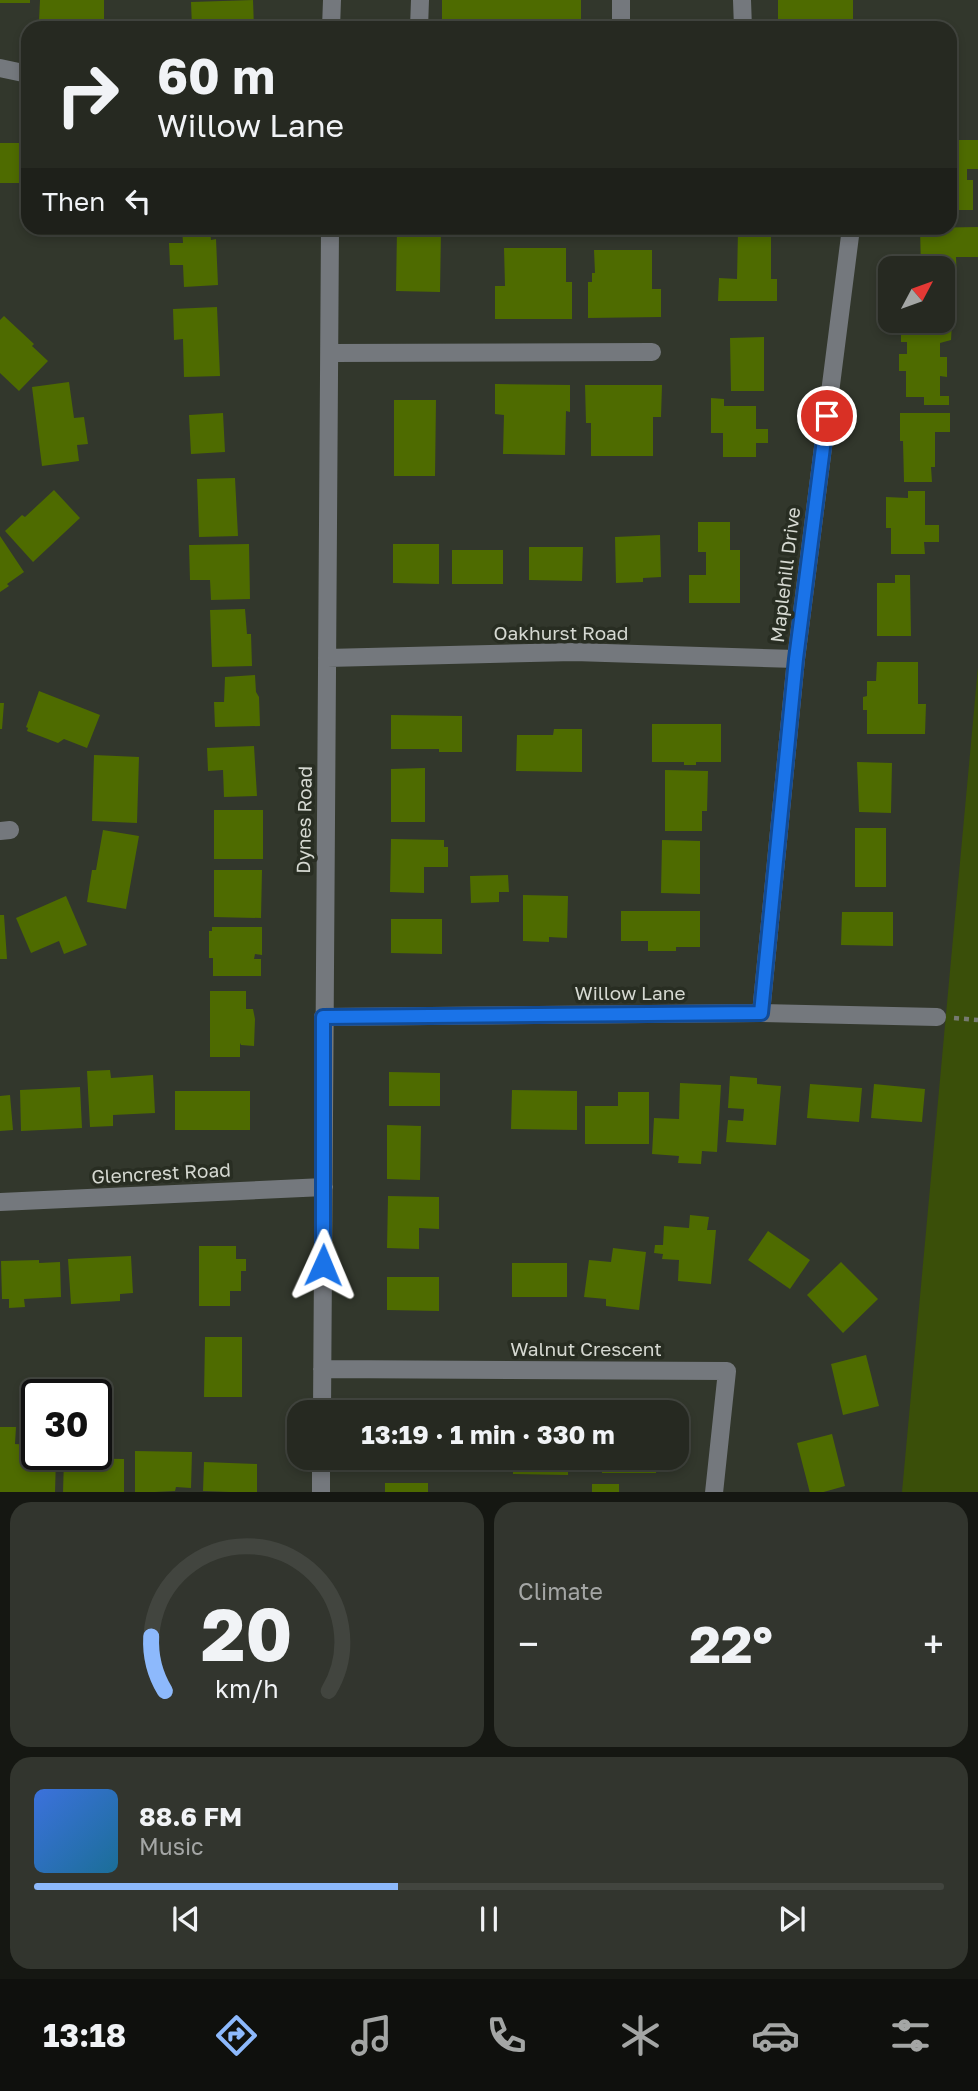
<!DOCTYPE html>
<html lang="en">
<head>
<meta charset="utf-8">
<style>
	:root { --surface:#262921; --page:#32352e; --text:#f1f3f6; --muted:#a4a6a5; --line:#42453f; --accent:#8db9fc }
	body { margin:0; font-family:"Golos Text",sans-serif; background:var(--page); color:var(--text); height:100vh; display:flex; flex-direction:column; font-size:26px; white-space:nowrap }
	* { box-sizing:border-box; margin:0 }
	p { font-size:23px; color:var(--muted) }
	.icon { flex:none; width:38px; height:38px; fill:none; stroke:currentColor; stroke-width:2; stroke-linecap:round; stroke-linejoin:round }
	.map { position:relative; height:1492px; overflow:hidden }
	.panel { display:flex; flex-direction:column; gap:10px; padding:10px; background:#151712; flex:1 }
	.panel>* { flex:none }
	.hud { position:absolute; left:21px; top:21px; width:936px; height:214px; border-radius:21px; box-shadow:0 4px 10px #0003,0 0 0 2px var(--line); background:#262921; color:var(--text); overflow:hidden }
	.needle { width:46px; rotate:49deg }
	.controls { position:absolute; left:878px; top:256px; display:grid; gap:14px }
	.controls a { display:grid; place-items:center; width:77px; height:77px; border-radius:14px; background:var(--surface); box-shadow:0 4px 10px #0003,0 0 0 2px var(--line); font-size:35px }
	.speed { position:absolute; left:21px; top:1379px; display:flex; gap:14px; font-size:35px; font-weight:700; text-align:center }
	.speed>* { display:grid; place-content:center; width:91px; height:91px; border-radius:50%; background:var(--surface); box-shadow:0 4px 10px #0003,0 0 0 2px var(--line); line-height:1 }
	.speed .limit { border:4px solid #111; border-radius:10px; background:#fff; color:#111 }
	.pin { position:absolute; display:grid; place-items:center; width:60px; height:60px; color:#fff; margin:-30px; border:4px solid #fff; border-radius:50%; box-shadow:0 2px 7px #0007 }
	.me { position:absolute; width:77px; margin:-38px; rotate:1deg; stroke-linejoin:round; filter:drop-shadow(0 0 5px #0008) }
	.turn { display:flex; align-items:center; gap:24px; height:147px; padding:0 21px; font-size:32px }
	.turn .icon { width:91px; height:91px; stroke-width:2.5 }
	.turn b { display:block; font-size:49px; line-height:60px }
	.then { display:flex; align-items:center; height:66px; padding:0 21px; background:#0003; gap:14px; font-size:26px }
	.big { font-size:52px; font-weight:700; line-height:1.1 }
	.panel .tile { flex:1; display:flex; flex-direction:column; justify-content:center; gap:10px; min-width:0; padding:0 24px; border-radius:21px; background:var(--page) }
	.panel .dial { align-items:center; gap:0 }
	.dial svg { height:182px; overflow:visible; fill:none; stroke:var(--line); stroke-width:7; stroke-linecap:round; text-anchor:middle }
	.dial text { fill:var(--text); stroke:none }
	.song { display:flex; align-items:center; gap:21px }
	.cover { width:84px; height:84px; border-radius:10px; background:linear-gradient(135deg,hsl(220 70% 55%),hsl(200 70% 35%)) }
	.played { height:7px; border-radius:4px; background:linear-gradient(90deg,var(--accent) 40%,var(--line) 40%) }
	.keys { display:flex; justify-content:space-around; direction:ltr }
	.heat { display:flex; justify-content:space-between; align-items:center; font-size:38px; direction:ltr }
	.panel .tiles { flex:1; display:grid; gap:10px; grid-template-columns:1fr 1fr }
	.tile:last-child { grid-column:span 2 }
	.trip { position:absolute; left:287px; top:1400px; width:402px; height:70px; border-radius:21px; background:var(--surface); box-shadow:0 4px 10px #0003,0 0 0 2px var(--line); font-weight:700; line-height:70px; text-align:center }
	.dock { display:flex; height:112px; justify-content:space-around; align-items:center; background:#0f100d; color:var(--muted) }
	.dock .icon { width:49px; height:49px }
	.dock .on { color:var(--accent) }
	.dock b { font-size:32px; color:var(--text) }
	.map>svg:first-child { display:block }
</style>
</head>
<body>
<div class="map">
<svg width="978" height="1493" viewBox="0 0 978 1493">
	<rect width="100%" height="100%" fill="#32372c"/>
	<!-- green -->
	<path fill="#3a4f09" d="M978 667V1492H902Z"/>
	<!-- building -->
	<path fill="#4e6b00" d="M0 0H30V3H0Z
		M40 0H104V22L39 21Z
		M253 0 254 28H192L191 2Z
		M442 0H581V28H442Z
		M778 0H853V28H773L772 19H778Z
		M950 140H978V169H967V180H973V210H950Z
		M0 143H28V183H0Z
		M978 227V257H956L957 281H943V268H921L920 228Z
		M182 228H210L211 240 216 239 218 285 184 287 183 265H170L169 243H183Z
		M397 230 441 231 440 292 396 291Z
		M738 231H771V279H777V301H718L719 278 737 279Z
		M504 248H566V282H572V319H495V286H505Z
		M594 250H652V289H661V317L588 318V282H592V273H595Z
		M217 307 220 376 184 377 183 339 174 340 173 309Z
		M4 316 34 344 32 346 48 361 19 391 0 373V320Z
		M943 319H947V323H952L951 340 940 343V357H947V377L940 376V396H949V405H924V397H906V371H899V354H907V342H901V320Z
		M764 337V391H731L730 338Z
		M69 382 74 418 84 417 88 444 77 445 79 461 42 466 32 387Z
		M495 384 570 385V412L566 411 565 455 503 454 504 415 495 414Z
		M585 385H662L661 417H653V456H591V423H586Z
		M711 398 724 399V406H756V429H768V443H756V457H723V433H711Z
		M394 400H436L435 476H394Z
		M223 413 225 452 191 454 189 415Z
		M900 413H950V432H935V467H931L932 482H904L903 441H900Z
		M235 478 238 536 199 537 197 479Z
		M54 490 80 518 33 562 5 531 22 515 25 517Z
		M908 491H925V525H939V542H924L925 554H891V528H886V497L908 498Z
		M698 522H730V550H740V603H689V575H706V552H698Z
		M660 535 661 577 643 578V582L616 583 615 537Z
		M0 536 24 572 7 584 9 586 0 592Z
		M249 544 250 599 211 600 210 580H190L189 545Z
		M393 544H439V584L393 583Z
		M529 547H583L582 581 529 580Z
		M452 550H503V584H452Z
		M895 575H910L911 636H877V583H895Z
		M245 609 247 634H251L252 666 212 667 210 610Z
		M877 662H918V704H926L925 734H867V710H863V697L867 696V681H876Z
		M255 675 256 692 259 697 260 726 215 727 214 702H224L225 677Z
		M39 691 100 715 87 748 64 739 58 743 27 731 28 728 26 727Z
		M0 703H4L2 729H0Z
		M391 715 462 716V752H439V749H391Z
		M652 724H721V762H696V765H684V762H652Z
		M554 729H582V772L516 771 517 735H553Z
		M254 746 257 796 224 797 223 770 208 771 207 748Z
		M94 755 139 757 137 823 92 821Z
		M857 762 892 763 891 813 859 812Z
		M425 768V822H391V769Z
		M665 770 708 771 707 811H702V831H665Z
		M214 810H263V859H214Z
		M855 828H886V887H855Z
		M103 830 139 836 126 909 87 902 92 870H96Z
		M391 839 444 840V847H448V867H424V893L390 892Z
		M662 840 700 841V894L661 893Z
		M214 870H262L261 918 214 917Z
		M508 875 509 892H499V902L471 903 470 876Z
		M523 895 568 896 567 938 549 937V942L523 941Z
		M66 896 87 945 64 954 59 941 31 953 16 918Z
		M621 911H700V947H676V951H648V941H621Z
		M842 912H893V946L841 945Z
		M0 915H4L7 959H0Z
		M391 919H442V954L391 953Z
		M212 927H262V955L255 954 254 959H261V976H213V958H209V931H212Z
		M210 991H246V1009H253L255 1019 254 1046 241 1045 240 1043V1057H210Z
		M110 1070 111 1078 153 1075 155 1113 113 1115V1126L90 1127 87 1071Z
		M389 1072 440 1073V1106H389Z
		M730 1076 757 1078V1084L781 1086 776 1145 726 1142 728 1120 743 1121 744 1109 728 1108Z
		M680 1083 721 1085 717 1152 702 1151 701 1164 678 1163 679 1156 652 1154 654 1118 679 1119Z
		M810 1084 862 1088 859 1122 807 1118Z
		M874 1084 925 1089 922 1122 871 1118Z
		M80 1087 82 1128 21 1131 20 1090Z
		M512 1090 577 1091V1130L511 1129Z
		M175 1091H250V1130H175Z
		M618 1092H649V1144H585V1106H618Z
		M10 1095 13 1130 0 1131V1096Z
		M387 1125 421 1126 420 1180 387 1179Z
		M388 1196 439 1197V1229L419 1228V1249L387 1248Z
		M690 1215 709 1217 707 1230H716L711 1284 678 1281 679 1260 662 1259 663 1254 654 1253 655 1245H663L664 1226 689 1228Z
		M768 1231 810 1260 790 1289 748 1260Z
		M199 1246H236V1259H246V1271H241V1291H230V1306H199Z
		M613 1248 646 1252 639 1310 606 1306V1299L584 1297 589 1260 611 1262Z
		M131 1256 133 1293 120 1294V1301L71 1304 68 1259Z
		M39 1260V1263L60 1262 61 1297 24 1299 25 1307 9 1308V1299H2L1 1261Z
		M841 1262 878 1299 843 1333 807 1295Z
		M512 1263H567V1297H512Z
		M387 1277H439V1311L387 1310Z
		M205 1337H242V1397H204Z
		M866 1355 879 1406 843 1415 831 1364Z
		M0 1427H16L15 1444 37 1445V1454H45V1458H56L55 1493H0Z
		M832 1434 845 1486 820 1493H810L797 1443Z
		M135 1451 192 1452 191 1488 176 1487 175 1491 135 1493Z
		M64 1458 124 1459V1493H63Z
		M385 1458H441V1465H385Z
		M513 1458H568V1475L513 1474Z
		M602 1458H656V1473H602Z
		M204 1462 257 1464V1493L203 1491Z
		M385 1483H428V1493H385Z
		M592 1484H619V1493H592Z"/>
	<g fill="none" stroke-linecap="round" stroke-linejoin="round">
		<!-- path -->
		<path stroke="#767a71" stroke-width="4.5" stroke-dasharray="5 5" stroke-linecap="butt" d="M954 1018 978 1020"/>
		<!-- minor -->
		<path stroke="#74787d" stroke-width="18" d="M621 0V28
			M742 0 743 28
			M331 28 332 0
			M419 28 420 0
			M0 68 28 74
			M331 353 652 352
			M327 658 574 652 796 659
			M0 831 10 830
			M761 1013 796 659 851 228
			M323 1017 761 1013 937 1017
			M0 1202 324 1187
			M322 1369 727 1371 714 1493
			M322 1412 330 228
			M321 1493V1458"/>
	</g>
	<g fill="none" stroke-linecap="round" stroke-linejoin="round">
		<!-- route casing -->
		<g stroke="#114b97" stroke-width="18">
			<path id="route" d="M323 1265V1017L761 1013 796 659 827 416"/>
		</g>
		<!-- route -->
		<use href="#route" stroke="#1a73e8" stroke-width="12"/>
	</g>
	<g text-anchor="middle" stroke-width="7" stroke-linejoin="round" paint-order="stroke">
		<!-- street labels -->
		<g font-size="19" fill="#d5d8d1" stroke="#282d22">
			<text transform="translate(785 575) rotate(-83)" y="7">Maplehill Drive</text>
			<text x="561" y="640">Oakhurst Road</text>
			<text transform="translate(304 820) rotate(-89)" y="7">Dynes Road</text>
			<text x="630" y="1000">Willow Lane</text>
			<text transform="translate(161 1173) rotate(-3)" y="7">Glencrest Road</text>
			<text x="586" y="1356">Walnut Crescent</text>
		</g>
	</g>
</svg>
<div class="controls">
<a><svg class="needle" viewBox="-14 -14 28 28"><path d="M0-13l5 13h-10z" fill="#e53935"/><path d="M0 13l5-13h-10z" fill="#a4a6a5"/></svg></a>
</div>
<div class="speed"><div class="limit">30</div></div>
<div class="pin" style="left:827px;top:416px;background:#d93025"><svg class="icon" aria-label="arrive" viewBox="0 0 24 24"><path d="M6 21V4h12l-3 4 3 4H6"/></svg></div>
<svg class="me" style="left:323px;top:1265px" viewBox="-20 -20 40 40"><path d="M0-17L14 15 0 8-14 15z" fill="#1a73e8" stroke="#fff" stroke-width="4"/></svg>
<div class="trip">13:19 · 1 min · 330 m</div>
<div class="hud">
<div class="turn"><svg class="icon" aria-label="right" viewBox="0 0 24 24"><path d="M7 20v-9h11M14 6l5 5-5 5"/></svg><div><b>60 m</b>Willow Lane</div></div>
<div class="then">Then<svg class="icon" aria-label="left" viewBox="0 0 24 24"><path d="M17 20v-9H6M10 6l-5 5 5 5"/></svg></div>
</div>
</div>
<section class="panel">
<div class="tiles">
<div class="tile dial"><svg viewBox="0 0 100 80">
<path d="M14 69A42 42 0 1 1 86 69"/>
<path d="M14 69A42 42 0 0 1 8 45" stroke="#8db9fc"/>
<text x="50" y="56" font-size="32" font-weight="700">20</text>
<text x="50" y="72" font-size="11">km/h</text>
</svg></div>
<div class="tile"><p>Climate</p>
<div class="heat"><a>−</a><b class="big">22°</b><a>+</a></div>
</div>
<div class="tile">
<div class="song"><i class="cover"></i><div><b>88.6 FM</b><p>Music</p></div></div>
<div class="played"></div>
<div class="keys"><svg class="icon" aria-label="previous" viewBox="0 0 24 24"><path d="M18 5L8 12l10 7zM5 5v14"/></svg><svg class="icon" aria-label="pause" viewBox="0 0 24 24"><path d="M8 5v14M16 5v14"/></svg><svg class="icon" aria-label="next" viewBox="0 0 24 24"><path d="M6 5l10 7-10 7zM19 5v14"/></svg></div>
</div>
</div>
</section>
<nav class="dock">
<b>13:18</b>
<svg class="icon on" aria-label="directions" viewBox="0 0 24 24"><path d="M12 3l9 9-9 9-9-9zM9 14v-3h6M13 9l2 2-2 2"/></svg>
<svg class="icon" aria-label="music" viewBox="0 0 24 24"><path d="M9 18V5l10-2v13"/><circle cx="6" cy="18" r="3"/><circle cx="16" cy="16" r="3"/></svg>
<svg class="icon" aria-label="phone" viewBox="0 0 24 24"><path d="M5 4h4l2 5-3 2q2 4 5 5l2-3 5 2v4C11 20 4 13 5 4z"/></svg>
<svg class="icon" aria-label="climate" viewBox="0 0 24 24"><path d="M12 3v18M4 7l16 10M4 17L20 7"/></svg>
<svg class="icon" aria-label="car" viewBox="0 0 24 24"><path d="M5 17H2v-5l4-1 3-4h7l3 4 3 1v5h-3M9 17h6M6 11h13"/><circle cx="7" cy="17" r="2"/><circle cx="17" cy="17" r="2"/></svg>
<svg class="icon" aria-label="filters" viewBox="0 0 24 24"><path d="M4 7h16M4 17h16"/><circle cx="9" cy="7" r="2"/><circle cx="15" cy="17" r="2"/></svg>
</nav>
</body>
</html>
